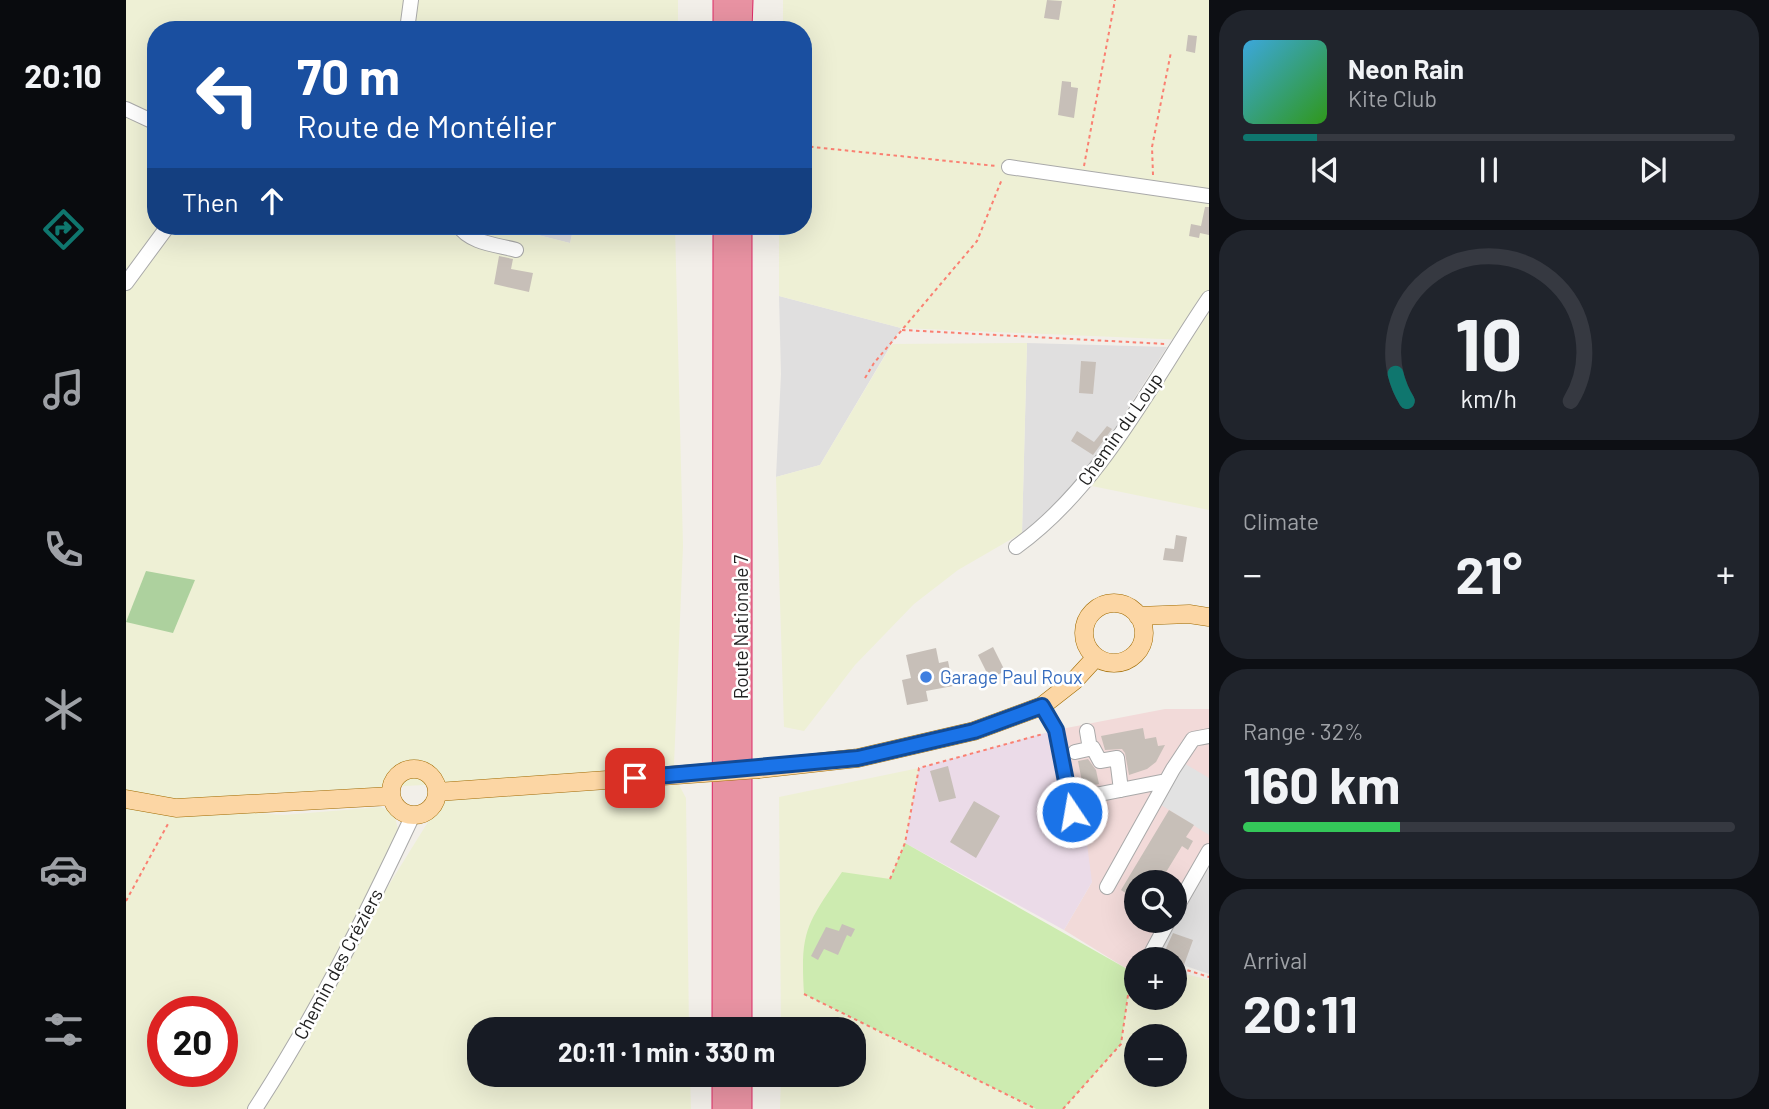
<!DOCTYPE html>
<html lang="en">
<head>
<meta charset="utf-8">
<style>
	:root { --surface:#171b24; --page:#20242c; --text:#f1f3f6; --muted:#9ea1a6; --line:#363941; --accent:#0f766e }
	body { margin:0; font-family:Barlow,sans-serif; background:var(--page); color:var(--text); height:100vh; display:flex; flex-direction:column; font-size:26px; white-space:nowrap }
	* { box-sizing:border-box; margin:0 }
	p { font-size:23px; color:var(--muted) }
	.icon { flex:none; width:38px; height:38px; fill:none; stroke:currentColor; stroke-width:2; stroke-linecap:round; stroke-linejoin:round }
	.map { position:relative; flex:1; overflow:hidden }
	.drawer { display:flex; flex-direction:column; gap:10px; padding:10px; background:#0d0f14; width:560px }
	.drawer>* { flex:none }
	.top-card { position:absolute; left:21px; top:21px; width:665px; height:214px; border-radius:28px; box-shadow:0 7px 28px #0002; background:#1a4fa0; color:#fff; overflow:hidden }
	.controls { position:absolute; left:998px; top:870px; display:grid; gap:14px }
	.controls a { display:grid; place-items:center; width:63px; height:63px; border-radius:50%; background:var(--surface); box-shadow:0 7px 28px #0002; font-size:35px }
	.speed { position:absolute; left:21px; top:996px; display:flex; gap:14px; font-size:35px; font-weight:700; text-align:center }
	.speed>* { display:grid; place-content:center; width:91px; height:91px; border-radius:50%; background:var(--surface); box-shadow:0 7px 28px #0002; line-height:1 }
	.speed .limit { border:10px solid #d22; background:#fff; color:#111 }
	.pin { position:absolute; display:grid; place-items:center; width:60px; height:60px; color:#fff; margin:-30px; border-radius:14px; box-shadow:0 4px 10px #0006 }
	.me { position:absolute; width:77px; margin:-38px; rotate:348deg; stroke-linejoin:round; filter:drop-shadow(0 0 5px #0008) }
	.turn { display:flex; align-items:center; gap:24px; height:147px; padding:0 35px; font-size:32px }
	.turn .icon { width:91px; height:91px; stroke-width:2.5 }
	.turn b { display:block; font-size:49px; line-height:60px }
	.then { display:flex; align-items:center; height:66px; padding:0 35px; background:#0003; gap:14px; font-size:26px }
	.big { font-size:52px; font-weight:700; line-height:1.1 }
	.drawer .widget { flex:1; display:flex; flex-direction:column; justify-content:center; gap:10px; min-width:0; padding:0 24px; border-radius:28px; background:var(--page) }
	.drawer .dial { align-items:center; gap:0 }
	.dial svg { height:182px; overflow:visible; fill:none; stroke:var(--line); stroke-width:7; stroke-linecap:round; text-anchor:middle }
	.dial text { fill:var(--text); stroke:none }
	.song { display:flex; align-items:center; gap:21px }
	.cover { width:84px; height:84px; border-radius:10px; background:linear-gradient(135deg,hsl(200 70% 55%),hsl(110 70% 35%)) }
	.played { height:7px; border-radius:4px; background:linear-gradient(90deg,var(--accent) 15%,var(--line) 15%) }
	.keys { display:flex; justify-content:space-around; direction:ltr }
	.heat { display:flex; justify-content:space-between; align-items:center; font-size:38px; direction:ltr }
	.charge { height:10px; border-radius:5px; background:linear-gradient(90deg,#34c759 32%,var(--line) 0) }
	.trip { position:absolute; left:341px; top:1017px; width:399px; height:70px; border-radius:28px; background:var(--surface); box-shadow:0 7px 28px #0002; font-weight:700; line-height:70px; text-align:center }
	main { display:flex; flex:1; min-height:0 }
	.tab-bar { display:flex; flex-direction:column; width:126px; justify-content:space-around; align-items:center; background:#090b0e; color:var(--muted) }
	.tab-bar .icon { width:49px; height:49px }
	.tab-bar .selected { color:var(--accent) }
	.tab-bar b { font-size:32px; color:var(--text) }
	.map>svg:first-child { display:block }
</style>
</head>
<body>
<main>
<nav class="tab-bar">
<b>20:10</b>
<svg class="icon selected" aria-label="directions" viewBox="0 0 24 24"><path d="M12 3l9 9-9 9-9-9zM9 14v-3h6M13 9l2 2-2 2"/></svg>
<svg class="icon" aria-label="music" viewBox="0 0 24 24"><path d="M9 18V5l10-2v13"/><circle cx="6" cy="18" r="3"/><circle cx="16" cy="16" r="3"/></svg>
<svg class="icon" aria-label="phone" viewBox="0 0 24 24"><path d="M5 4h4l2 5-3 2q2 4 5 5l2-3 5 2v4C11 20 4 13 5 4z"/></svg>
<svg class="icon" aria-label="climate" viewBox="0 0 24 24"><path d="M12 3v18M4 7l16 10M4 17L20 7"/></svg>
<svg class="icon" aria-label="car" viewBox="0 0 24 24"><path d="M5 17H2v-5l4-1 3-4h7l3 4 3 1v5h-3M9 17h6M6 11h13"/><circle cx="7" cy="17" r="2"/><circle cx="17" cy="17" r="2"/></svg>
<svg class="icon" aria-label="filters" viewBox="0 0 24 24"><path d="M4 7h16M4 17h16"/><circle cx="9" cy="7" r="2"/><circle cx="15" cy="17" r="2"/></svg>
</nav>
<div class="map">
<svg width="1083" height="1109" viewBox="0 0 1083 1109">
	<rect width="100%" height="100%" fill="#f2efe9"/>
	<!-- residential -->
	<path fill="#e0dfdf" d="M376 226H448L444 243Z
		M653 296 775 328 694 465 650 477 655 374Z
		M901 343 1041 347 963 469 915 523 896 533Z
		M1083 859V974L1048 962V959L1027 955Z"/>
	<!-- commercial -->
	<path fill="#f2dad9" d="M1039 709H1083V845L1048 898V882H1010V920L1035 921 1013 959H1010L1006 972 938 930 966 882 951 841 930 730Z"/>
	<!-- industrial -->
	<path fill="#ebdbe8" d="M930 730 951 841 961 844 966 882 938 930 779 843 793 768Z"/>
	<!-- farmland -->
	<path fill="#eef0d5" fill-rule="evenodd" d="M0 0H552V30H30V226H376L444 243 448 226H549L557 546 548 765 298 785 143 793 55 807 157 815 255 807 263 810 269 817 272 829 228 941 315 801 553 785 560 798 563 1029H354V1074L564 1075 565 1109H0ZM37 1012H96V1071H37Z
		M657 0H1083V510L961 485 1059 340 775 328 653 296V226H677V30H657Z
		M901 343 896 533 832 570 788 604 729 665 678 731 658 727 650 477 694 465 766 344Z
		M793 768 779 843 764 879 678 994 910 1109H654L655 1075 728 1074V1029H655L653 797Z
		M1048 971 1083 980V1109H937L995 1044 1002 995 1010 981V998H1048ZM1010 1036H1048V1074H1010Z"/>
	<!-- grass -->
	<path fill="#cdebb0" d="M779 843 1010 974V981L1002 995 995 1044 937 1109H910L678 994C674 930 681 924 716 872L764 879Z"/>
	<!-- forest -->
	<path fill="#add19e" d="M20 571 69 580 47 633 0 622Z"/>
	<!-- parking -->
	<path fill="#e2e2e2" d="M1056 762 1083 778V835L1032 803Z"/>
	<!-- building -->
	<path fill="#c7bfb8" d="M921 0 936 1 933 20 918 18Z
		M1062 35 1071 36 1069 53 1060 51Z
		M936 81 945 82V87L952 88 948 118 932 115Z
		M1079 207H1083V235L1074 233 1073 238 1063 236 1065 224 1075 226Z
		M373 256 387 259 385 269 407 273 403 292 368 284Z
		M955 361 970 362 967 394 953 393Z
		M981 426 986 429 967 455 945 441 951 431 968 442Z
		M1050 535 1061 537 1057 562 1037 560 1039 548 1048 549Z
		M867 647 879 671 864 679 852 655Z
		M810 648 813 663 822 661 827 686 800 691 802 701 781 705 776 680 785 678 780 655Z
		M1017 728 1019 739 1030 737 1032 746 1039 745 1030 762 1021 769 1003 775 999 753 996 749 979 750 975 736Z
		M962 759 970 770 973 784 957 787 952 761Z
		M822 766 830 798 813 802 804 771Z
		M848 801 874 816 850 858 824 842Z
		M1043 810 1068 825 1060 837 1067 841 1062 850 1056 846 1034 882H1010V900L995 890Z
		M716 924 729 929 725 937 721 935 712 955 698 949 692 960 685 956 700 927 713 931Z
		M1047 933 1067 940 1058 965 1036 957Z"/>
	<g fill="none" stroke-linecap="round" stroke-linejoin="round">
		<!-- minor casing -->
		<g stroke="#a9a9a9" stroke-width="16">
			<path id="minor" d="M281 30 285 0
				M0 109 30 123
				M883 167 1083 196
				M333 226C343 243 372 245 390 250
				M0 283 42 226
				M890 547C975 486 1025 383 1083 298
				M916 706 930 730 946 812
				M961 731 964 749
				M949 752 967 748 974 761 991 758 995 790
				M964 796 1040 781
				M981 887 1047 769 1067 739 1083 736
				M1048 912 1083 851
				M1022 959 1043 920
				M129 1109C190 1015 239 917 287 815"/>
		</g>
		<!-- major casing -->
		<g stroke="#a06b00" stroke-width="19">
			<path id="major" d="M958 633a30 30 0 1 1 60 0a30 30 0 1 1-60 0Z
				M1012 616 1063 614 1083 617
				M265 792a23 23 0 1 1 46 0a23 23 0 1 1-46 0Z
				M633 769 732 758 848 731 916 706 948 681 970 657
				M311 792 509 778
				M0 799 50 808 265 796"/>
		</g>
		<!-- highway casing -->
		<g stroke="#dc2a67" stroke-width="23">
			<path id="highway" d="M598 30V0
				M615 30 616 0
				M597 1029 598 226
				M615 1029V226
				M597 1109V1074
				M615 1109V1074"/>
		</g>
		<!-- path -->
		<path stroke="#fa8072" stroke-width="2" stroke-dasharray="3.5 3.5" stroke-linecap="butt" d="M677 146 870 166
			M958 166 989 0
			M1027 175 1026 147 1045 52
			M776 330 1040 344
			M739 378 748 363 851 241 876 179
			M764 879 779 843 793 768 917 734
			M0 901 43 822
			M1048 966 1083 977
			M678 994 910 1109
			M937 1109 995 1044 1002 995 1010 981"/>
		<!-- minor -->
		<use href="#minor" stroke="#fff" stroke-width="14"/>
		<!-- major -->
		<use href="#major" stroke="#fcd6a4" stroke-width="18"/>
		<!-- highway -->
		<use href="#highway" stroke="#e892a2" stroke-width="21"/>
		<!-- major-bridge casing -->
		<g stroke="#a06b00" stroke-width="19" stroke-linecap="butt">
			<path id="major-bridge" d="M509 778 633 769"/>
		</g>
		<!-- major-bridge -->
		<use href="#major-bridge" stroke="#fcd6a4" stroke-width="18"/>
	</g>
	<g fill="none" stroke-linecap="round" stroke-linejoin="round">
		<!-- route casing -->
		<g stroke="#114b97" stroke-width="18">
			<path id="route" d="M509 778 732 758 848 731 916 706 930 730 946 812"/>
		</g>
		<!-- route -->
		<use href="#route" stroke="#1a73e8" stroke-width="12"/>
	</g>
	<!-- markers -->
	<circle fill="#3f7fe0" stroke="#fff" stroke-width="2.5" cx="800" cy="677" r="7"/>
	<g text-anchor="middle" stroke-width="5" stroke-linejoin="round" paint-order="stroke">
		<!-- street labels -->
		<g font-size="19" fill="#222" stroke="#fff">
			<text transform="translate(994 429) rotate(-55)" y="7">Chemin du Loup</text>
			<text transform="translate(615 627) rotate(-90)" y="7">Route Nationale 7</text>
			<text transform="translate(212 964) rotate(-62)" y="7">Chemin des Créziers</text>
		</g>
		<!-- shop labels -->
		<g font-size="19" fill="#366cbe" stroke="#fff" text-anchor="start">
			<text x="814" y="684">Garage Paul Roux</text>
		</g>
	</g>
</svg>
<div class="controls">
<a><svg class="icon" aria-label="search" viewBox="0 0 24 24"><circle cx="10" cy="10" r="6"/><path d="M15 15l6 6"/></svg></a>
<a>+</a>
<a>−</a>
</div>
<div class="speed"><div class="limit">20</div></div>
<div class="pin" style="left:509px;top:778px;background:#d93025"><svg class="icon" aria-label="arrive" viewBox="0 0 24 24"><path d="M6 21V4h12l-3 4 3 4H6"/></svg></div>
<svg class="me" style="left:946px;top:812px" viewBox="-20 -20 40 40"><circle r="17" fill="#1a73e8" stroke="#fff" stroke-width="3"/><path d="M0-11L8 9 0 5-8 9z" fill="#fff"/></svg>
<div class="trip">20:11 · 1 min · 330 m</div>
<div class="top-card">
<div class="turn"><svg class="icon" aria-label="left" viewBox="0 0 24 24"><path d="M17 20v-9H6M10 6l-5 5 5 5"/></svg><div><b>70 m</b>Route de Montélier</div></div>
<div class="then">Then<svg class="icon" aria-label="ahead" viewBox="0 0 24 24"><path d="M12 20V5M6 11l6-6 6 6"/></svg></div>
</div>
</div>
<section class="drawer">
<div class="widget">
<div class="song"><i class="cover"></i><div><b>Neon Rain</b><p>Kite Club</p></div></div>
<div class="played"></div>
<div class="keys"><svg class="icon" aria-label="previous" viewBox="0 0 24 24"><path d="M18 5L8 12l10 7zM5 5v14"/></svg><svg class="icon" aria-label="pause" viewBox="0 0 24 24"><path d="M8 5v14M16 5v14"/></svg><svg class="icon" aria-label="next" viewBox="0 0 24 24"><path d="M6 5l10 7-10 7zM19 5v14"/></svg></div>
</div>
<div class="widget dial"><svg viewBox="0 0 100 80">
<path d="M14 69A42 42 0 1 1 86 69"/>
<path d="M14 69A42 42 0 0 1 9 57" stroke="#0f766e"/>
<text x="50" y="56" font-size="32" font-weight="700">10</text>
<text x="50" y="72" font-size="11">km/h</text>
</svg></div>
<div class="widget"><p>Climate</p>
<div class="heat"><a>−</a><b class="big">21°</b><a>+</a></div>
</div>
<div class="widget"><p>Range · 32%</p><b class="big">160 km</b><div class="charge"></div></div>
<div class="widget"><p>Arrival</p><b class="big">20:11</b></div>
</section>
</main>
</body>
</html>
